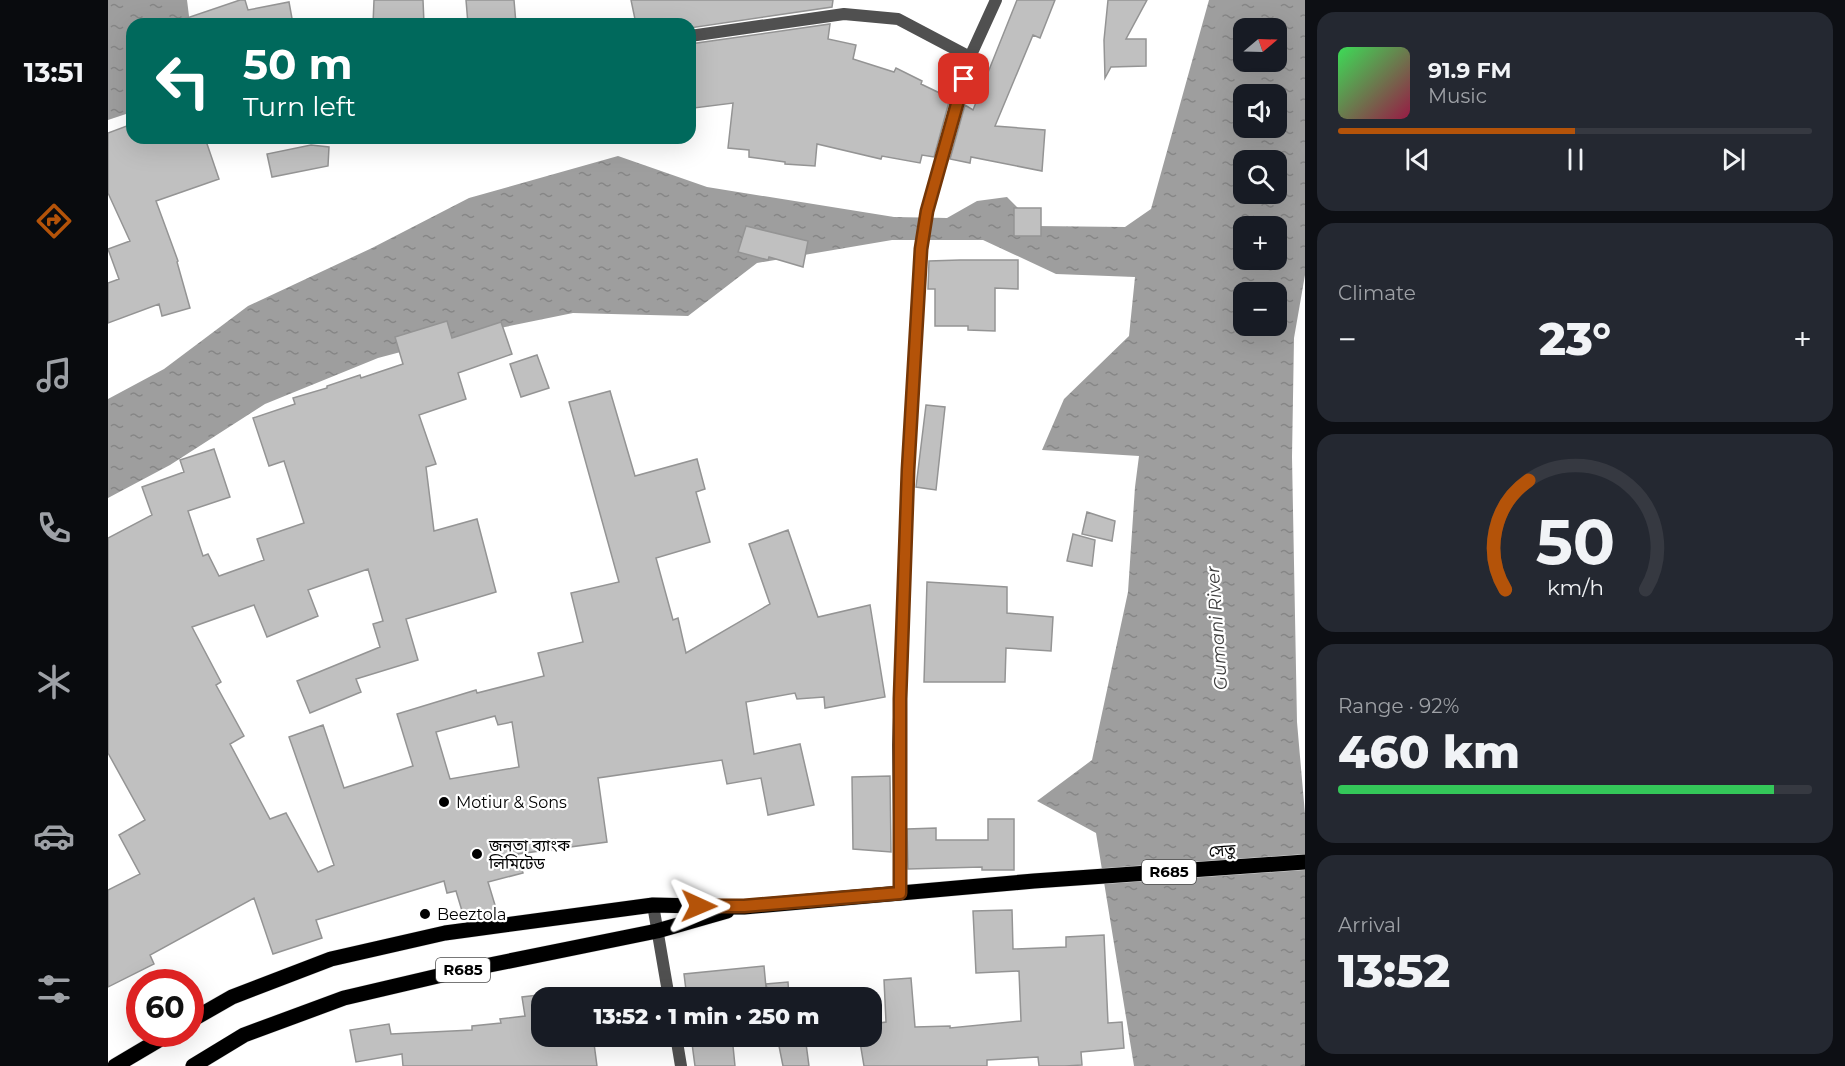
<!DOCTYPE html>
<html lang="en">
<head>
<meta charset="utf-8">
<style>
	:root { --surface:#171b24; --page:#242831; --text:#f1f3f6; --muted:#9ea1a6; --line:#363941; --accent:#b45309 }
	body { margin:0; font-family:Montserrat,"Noto Sans Bengali",sans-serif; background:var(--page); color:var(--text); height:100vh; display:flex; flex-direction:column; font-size:22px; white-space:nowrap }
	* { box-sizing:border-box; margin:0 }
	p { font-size:20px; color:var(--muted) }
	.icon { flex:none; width:33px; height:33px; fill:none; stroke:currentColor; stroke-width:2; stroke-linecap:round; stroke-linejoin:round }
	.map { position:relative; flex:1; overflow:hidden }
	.details { display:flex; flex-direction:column; gap:12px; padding:12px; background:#0d0f14; width:540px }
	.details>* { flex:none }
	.guide { position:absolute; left:18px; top:18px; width:570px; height:126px; border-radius:18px; box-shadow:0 6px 24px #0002; background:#00695c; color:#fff; overflow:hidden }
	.needle { width:39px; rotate:71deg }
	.tools { position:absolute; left:1125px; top:18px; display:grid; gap:12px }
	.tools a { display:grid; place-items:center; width:54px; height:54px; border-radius:12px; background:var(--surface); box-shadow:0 6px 24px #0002; font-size:30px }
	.speed { position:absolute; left:18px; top:969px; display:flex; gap:12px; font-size:30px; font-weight:700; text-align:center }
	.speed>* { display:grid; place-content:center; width:78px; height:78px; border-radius:50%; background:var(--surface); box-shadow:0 6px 24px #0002; line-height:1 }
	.speed .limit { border:9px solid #d22; background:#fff; color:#111 }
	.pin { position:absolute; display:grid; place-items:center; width:51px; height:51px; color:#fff; margin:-26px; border-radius:12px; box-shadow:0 3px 9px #0006 }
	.me { position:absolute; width:66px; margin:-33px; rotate:91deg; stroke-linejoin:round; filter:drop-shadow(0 0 4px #0008) }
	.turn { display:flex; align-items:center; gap:21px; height:126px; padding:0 18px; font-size:27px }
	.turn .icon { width:78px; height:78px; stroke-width:2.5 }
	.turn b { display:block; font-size:42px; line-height:51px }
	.big { font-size:45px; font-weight:800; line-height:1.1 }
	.details .tile { flex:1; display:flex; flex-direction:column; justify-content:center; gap:9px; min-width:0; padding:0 21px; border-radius:18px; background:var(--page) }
	.details .dial { align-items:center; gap:0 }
	.dial svg { height:156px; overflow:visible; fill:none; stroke:var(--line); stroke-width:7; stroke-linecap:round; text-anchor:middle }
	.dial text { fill:var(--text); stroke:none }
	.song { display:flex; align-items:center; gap:18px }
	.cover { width:72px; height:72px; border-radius:9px; background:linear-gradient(135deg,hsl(130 70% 55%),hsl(340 70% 35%)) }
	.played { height:6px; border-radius:3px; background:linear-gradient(90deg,var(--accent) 50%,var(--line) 50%) }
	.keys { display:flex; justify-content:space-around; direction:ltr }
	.heat { display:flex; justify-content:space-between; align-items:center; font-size:33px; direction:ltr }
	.charge { height:9px; border-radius:4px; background:linear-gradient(90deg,#34c759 92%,var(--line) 0) }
	.trip { position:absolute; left:423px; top:987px; width:351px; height:60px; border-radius:18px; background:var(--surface); box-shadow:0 6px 24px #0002; font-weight:800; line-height:60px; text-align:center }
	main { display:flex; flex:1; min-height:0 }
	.tab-bar { display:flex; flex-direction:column; width:108px; justify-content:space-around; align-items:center; background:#090b0e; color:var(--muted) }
	.tab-bar .icon { width:42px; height:42px }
	.tab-bar .on { color:var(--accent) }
	.tab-bar b { font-size:27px; color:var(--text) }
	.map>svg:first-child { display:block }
</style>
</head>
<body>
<main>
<nav class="tab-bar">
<b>13:51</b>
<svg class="icon on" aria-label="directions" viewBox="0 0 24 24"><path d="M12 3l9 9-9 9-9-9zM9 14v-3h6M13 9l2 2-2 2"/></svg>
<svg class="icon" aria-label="music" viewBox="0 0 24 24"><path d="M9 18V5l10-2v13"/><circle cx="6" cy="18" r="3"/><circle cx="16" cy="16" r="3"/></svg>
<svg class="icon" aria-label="phone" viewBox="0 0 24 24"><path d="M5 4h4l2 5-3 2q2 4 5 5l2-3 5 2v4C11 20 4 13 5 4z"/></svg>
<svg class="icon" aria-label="climate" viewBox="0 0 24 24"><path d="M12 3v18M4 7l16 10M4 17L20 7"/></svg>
<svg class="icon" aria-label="car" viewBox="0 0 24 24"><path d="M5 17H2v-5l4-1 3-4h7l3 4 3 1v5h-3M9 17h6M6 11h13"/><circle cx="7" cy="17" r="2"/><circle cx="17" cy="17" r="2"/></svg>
<svg class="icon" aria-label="filters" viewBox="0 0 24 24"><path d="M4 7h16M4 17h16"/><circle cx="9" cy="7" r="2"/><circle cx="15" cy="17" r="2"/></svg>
</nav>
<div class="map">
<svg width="1197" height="1066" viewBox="0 0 1197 1066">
	<defs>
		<pattern id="water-ripples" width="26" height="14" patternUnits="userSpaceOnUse" patternTransform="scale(1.5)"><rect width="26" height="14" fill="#9e9e9e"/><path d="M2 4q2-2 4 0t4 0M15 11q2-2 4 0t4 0" fill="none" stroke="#868686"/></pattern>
	</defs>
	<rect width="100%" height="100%" fill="#fff"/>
	<!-- water -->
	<path fill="url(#water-ripples)" fill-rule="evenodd" d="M0 0H79L82 24H24V112L0 120Z
		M1101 0H1197V275L1186 338 1184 457 1189 722 1197 814V1066H1026L988 833 929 801 984 760 1020 592 1027 487 1031 456 934 450 956 399 1021 336 1027 277 948 274 875 240H784L649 263 580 316 465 313 353 336 270 358 157 404 62 465 0 498V399L56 369 140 306 264 248 361 198 510 156 599 187 786 217 839 218 869 201 899 197 928 226 1017 227 1043 209ZM1136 28H1168V62H1136ZM1136 94H1168V128H1136ZM1136 160H1168V194H1136ZM1136 226H1168V260H1136ZM1136 292H1168V326H1136Z"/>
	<!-- building -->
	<path fill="#c0c0c0" stroke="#949494" stroke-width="1.5" fill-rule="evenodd" d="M132 0H137L140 10 181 2 185 24H73V20Z
		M266 0H315L316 24H265Z
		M358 0H406L408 24H360Z
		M523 0H725L724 7 582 28V24H528Z
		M909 0H947L932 38 925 35 887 126 937 130 934 171 863 157 862 163 842 159 857 105 865 110Z
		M1000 0H1039L1018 39H1038V66L1003 67 997 78 996 40Z
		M722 24 720 39 748 45 745 59 786 72 788 68 814 81 813 84 842 98 826 157 814 155 812 163 774 156 773 159 709 144 707 166 677 164V162L641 157V150L620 148 625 103 586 108 582 73V44Z
		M24 124V138H97L111 179 48 201 70 261 69 262 82 308 54 316 51 304 0 323V283L11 279 0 249 22 241 0 193V133Z
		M203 145 221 147 220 166 164 177 159 154Z
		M906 208H933V236H906Z
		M638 226 700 241 695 267 661 257 660 260 630 252Z
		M852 260H910V289L887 288V331L860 330V326H827V289H820L821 261Z
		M339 321 344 338 393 322 404 354 350 373 358 399 311 415 328 464 318 467 326 531 369 519 388 592 298 619 310 660 248 679 253 692 202 713 189 681 272 647 265 624 275 621 260 569 200 590 210 616 159 637 146 605 84 627 113 682 108 685 136 736 122 744 162 819 178 813 210 872 226 865 181 737 215 725 236 788 305 766 289 714 368 690 369 693 436 676 430 653 475 642 463 593 511 582 461 402 502 391 527 476 589 459 597 489 588 492 602 542 548 558 565 620 570 618 578 653 662 604 641 544 680 530 710 617 762 605 777 697 717 708 716 697 689 699 687 693 638 702 646 754 692 744 706 805 660 815 653 778 619 784 614 760 490 778 499 842 410 854 415 873 380 882 390 915 357 921 348 891 339 893 336 881 208 920 214 938 165 954 146 898 42 955 46 964 0 987V890L32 874 11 835 37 820 0 753V538L44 515 34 487 76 472 72 460 106 449 122 497 80 511 95 556 100 554 111 576 156 560 149 539 196 523 176 461 161 466 145 418 187 404 185 398 219 388V386L252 375 253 378 295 364 287 337ZM387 716 390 725 404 722 411 767 342 779 328 732Z
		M429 355 441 388 413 397 402 364Z
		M818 405 837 407 828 490 808 487Z
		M979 512 1007 521 1004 541 974 534Z
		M965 534 987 540 984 566 959 561Z
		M819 582 899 587V613L945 617 943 651 898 648 897 682H816Z
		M782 776 783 852 745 849 744 777Z
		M880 819H906V870H874V867L800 869 799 829 828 828V840H880Z
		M904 910 905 949 958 947V937L996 935 1000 1023 1014 1022 1016 1048 973 1052 974 1065 957 1066H931L930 1057 879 1060V1066H756L751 1036H764V1024L778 1022 776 980 803 978 807 1027 842 1026V1028L913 1021 911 971 868 973 865 911Z
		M656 966 659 998H579L576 974Z
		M680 982 681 998H661L658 984Z
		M439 994 440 998H434V1036H485L489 1066H295L294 1054 248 1062 242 1030 281 1024 283 1034 364 1030V1026L393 1023 392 1019 417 1016 414 997Z
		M583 1036H624L627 1066H587Z
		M669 1036H697L701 1066H675Z"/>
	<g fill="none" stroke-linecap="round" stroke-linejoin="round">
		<!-- primary casing -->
		<g stroke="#dbdbdb" stroke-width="16">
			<path id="primary" d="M82 1021 124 997 223 959 337 933 545 905 636 907 926 881 1197 862
				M7 1066 61 1034
				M85 1066 136 1035 236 998 347 972 549 931 619 911"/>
		</g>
		<!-- street -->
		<path stroke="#505050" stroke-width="12" d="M582 36 736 14 790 19 862 57
			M792 893 790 745 800 469 813 248 819 211 862 57 888 0
			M545 905 561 998
			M568 1036 573 1066"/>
		<!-- primary -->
		<use href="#primary" stroke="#000" stroke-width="15"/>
	</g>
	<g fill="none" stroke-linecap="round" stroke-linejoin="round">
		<!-- route casing -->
		<g stroke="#753606" stroke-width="15">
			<path id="route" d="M591 906H636L792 893V699L800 470 813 249 819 211 856 79"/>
		</g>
		<!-- route -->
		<use href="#route" stroke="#b45309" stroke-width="10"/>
	</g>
	<!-- markers -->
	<g fill="#000" stroke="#fff" stroke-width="2">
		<circle cx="336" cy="802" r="6"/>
		<circle cx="369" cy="854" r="6"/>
		<circle cx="317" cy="914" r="6"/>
	</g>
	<g text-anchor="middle" stroke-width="4.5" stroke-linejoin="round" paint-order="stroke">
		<!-- shield labels -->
		<g fill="#fff" stroke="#4c4c4c" stroke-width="1.5">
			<rect x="1034" y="860" width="54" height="24" rx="4.5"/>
			<rect x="328" y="958" width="54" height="24" rx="4.5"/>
		</g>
		<g font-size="15" font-weight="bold" fill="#000">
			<text x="1061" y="877">R685</text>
			<text x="355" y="975">R685</text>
		</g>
		<!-- poi labels -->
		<g font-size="16" fill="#000" stroke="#fff" text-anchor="start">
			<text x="348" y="808">Motiur &amp; Sons</text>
			<text x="381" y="851">জনতা ব্যাংক<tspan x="381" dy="18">লিমিটেড</tspan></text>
			<text x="329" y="920">Beeztola</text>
		</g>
		<!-- street labels -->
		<g font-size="16" fill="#000" stroke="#fff">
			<text transform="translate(1114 850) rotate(-4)" y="6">সেতু</text>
		</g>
		<!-- water labels -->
		<g font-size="18" font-style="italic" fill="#3f3f3f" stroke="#fff">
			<text transform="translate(1109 628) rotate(-94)" y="6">Gumani River</text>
		</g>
	</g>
</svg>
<div class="tools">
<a><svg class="needle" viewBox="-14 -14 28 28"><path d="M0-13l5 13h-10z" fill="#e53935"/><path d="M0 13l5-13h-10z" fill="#9ea1a6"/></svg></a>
<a><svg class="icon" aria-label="sound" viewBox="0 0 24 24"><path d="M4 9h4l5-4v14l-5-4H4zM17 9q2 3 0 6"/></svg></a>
<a><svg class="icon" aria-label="search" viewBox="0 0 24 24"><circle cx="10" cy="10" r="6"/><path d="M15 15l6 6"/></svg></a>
<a>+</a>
<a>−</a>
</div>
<div class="speed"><div class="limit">60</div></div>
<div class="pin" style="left:856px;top:79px;background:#d93025"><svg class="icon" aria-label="arrive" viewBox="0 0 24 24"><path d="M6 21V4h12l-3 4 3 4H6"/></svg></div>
<svg class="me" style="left:591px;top:906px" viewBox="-20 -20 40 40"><path d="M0-17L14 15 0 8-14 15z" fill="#b45309" stroke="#fff" stroke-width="4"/></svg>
<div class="trip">13:52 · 1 min · 250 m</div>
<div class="guide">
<div class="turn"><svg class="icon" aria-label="left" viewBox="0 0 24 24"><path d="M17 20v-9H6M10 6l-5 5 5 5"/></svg><div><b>50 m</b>Turn left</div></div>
</div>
</div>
<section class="details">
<div class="tile">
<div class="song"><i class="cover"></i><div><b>91.9 FM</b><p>Music</p></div></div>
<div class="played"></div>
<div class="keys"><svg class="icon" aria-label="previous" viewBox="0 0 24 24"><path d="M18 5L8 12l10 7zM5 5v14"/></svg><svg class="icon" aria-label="pause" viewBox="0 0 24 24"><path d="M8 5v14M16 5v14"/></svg><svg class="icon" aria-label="next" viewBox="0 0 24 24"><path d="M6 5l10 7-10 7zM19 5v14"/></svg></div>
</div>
<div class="tile"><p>Climate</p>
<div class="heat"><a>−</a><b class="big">23°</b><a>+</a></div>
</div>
<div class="tile dial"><svg viewBox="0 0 100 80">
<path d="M14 69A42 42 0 1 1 86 69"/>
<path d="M14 69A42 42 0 0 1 26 13" stroke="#b45309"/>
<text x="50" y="56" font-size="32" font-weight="700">50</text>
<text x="50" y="72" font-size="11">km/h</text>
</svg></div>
<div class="tile"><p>Range · 92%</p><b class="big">460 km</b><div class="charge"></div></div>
<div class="tile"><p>Arrival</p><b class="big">13:52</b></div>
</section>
</main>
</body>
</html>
